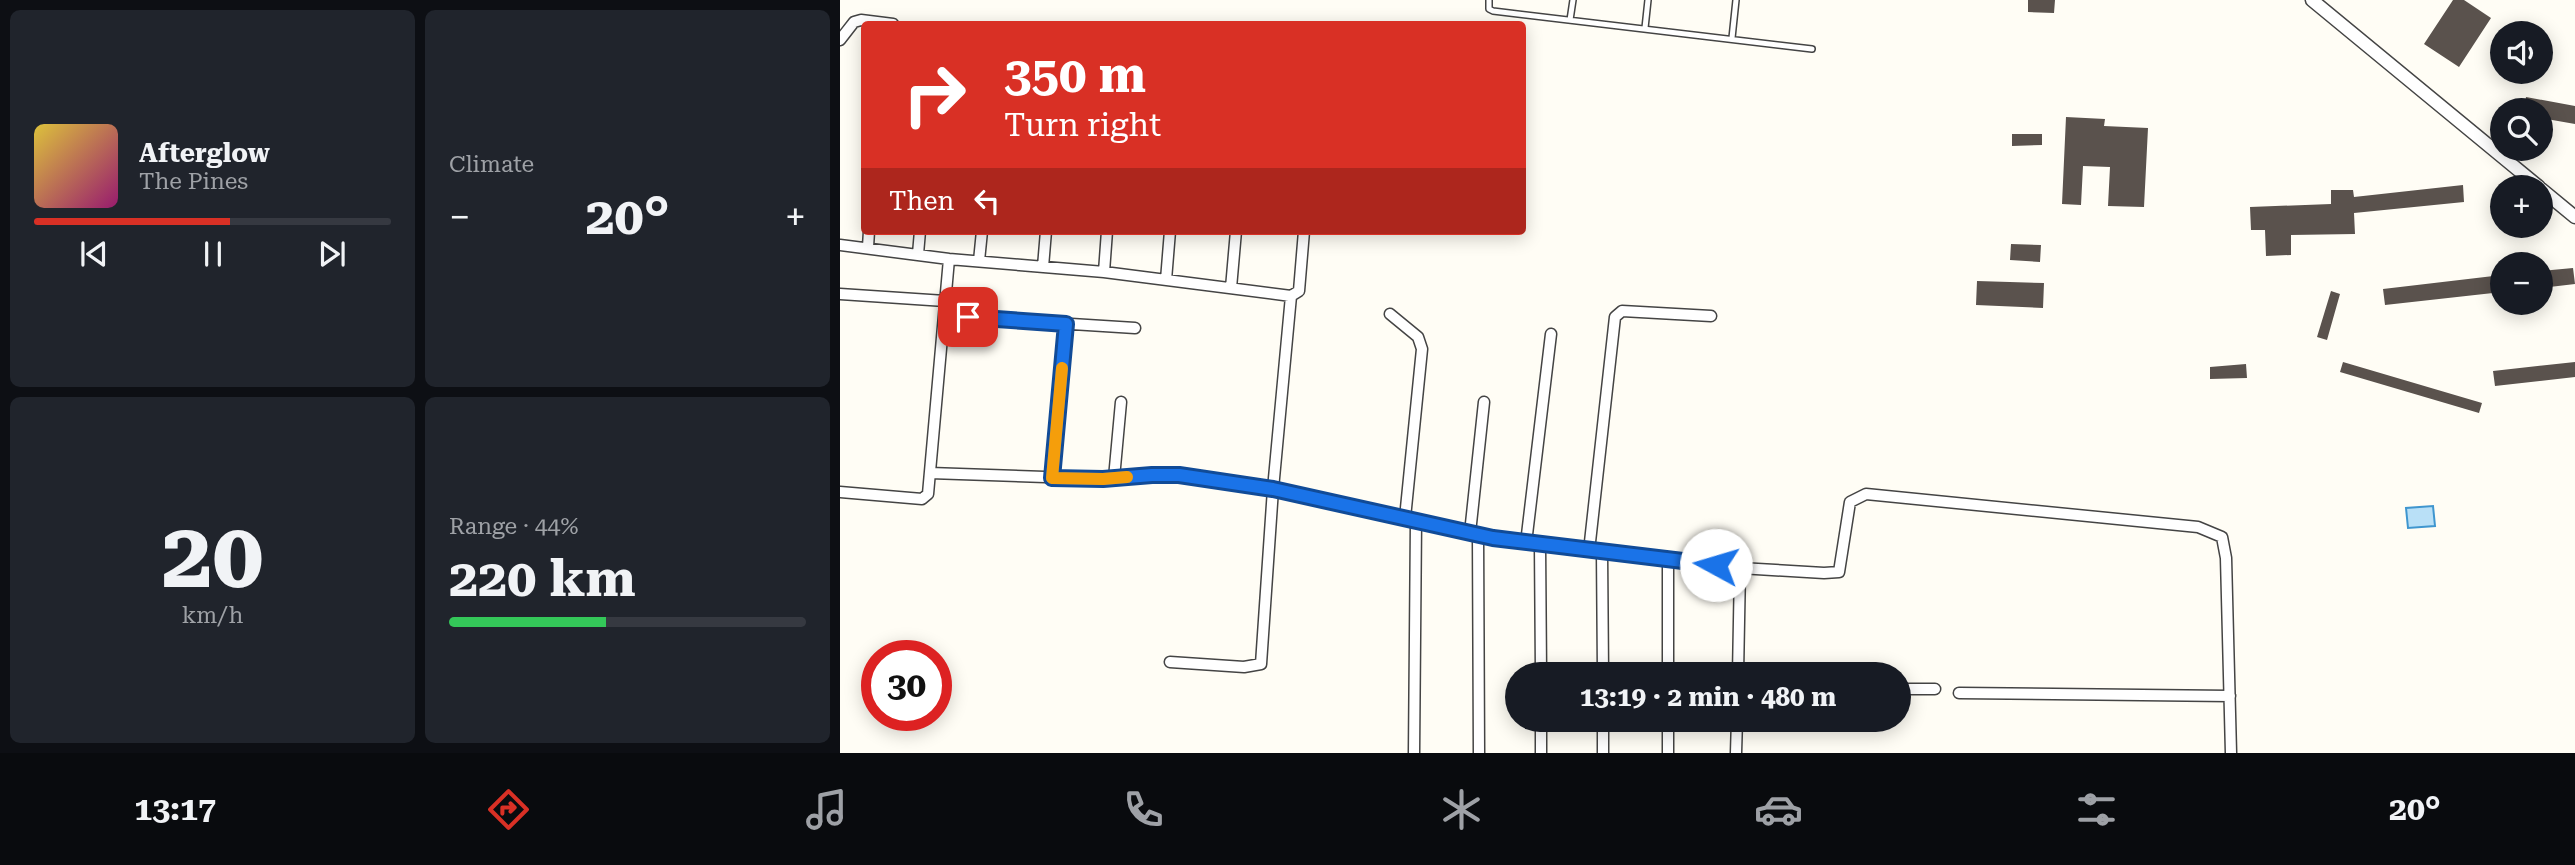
<!DOCTYPE html>
<html lang="en">
<head>
<meta charset="utf-8">
<style>
	:root { --surface:#171b24; --page:#20242c; --text:#f1f3f6; --muted:#9ea1a6; --line:#363941; --accent:#d93025 }
	body { margin:0; font-family:"Roboto Serif",serif; background:var(--page); color:var(--text); height:100vh; display:flex; flex-direction:column; font-size:26px; white-space:nowrap }
	* { box-sizing:border-box; margin:0 }
	p { font-size:23px; color:var(--muted) }
	.icon { flex:none; width:38px; height:38px; fill:none; stroke:currentColor; stroke-width:2; stroke-linecap:round; stroke-linejoin:round }
	.map { position:relative; flex:1; overflow:hidden }
	.panel { display:flex; flex-direction:column; gap:10px; padding:10px; background:#0d0f14; width:840px }
	.panel>* { flex:none }
	.top-card { position:absolute; left:21px; top:21px; width:665px; height:214px; border-radius:7px; box-shadow:0 4px 18px #0003; background:#d93025; color:#fff; overflow:hidden }
	.fabs { position:absolute; left:1650px; top:21px; display:grid; gap:14px }
	.fabs a { display:grid; place-items:center; width:63px; height:63px; border-radius:50%; background:var(--surface); box-shadow:0 4px 18px #0003; font-size:35px }
	.speed { position:absolute; left:21px; top:640px; display:flex; gap:14px; font-size:35px; font-weight:700; text-align:center }
	.speed>* { display:grid; place-content:center; width:91px; height:91px; border-radius:50%; background:var(--surface); box-shadow:0 4px 18px #0003; line-height:1 }
	.speed .limit { border:10px solid #d22; background:#fff; color:#111 }
	.pin { position:absolute; display:grid; place-items:center; width:60px; height:60px; color:#fff; margin:-30px; border-radius:14px; box-shadow:0 4px 10px #0006 }
	.me { position:absolute; width:77px; margin:-38px; rotate:276deg; stroke-linejoin:round; filter:drop-shadow(0 0 5px #0008) }
	.turn { display:flex; align-items:center; gap:24px; height:147px; padding:0 28px; font-size:32px }
	.turn .icon { width:91px; height:91px; stroke-width:2.5 }
	.turn b { display:block; font-size:49px; line-height:60px }
	.then { display:flex; align-items:center; height:66px; padding:0 28px; background:#0003; gap:14px; font-size:26px }
	.big { font-size:52px; font-weight:700; line-height:1.1 }
	.panel .card { flex:1; display:flex; flex-direction:column; justify-content:center; gap:10px; min-width:0; padding:0 24px; border-radius:10px; background:var(--page) }
	.panel .dial { align-items:center; gap:0 }
	.dial b { font-size:91px; line-height:1 }
	.song { display:flex; align-items:center; gap:21px }
	.cover { width:84px; height:84px; border-radius:10px; background:linear-gradient(135deg,hsl(50 70% 55%),hsl(320 70% 35%)) }
	.played { height:7px; border-radius:4px; background:linear-gradient(90deg,var(--accent) 55%,var(--line) 55%) }
	.keys { display:flex; justify-content:space-around; direction:ltr }
	.heat { display:flex; justify-content:space-between; align-items:center; font-size:38px; direction:ltr }
	.charge { height:10px; border-radius:5px; background:linear-gradient(90deg,#34c759 44%,var(--line) 0) }
	.panel .tiles { flex:1; display:grid; gap:10px; grid-template-columns:repeat(2,1fr) }
	.trip { position:absolute; left:665px; top:662px; width:406px; height:70px; border-radius:35px; background:var(--surface); box-shadow:0 4px 18px #0003; font-weight:700; line-height:70px; text-align:center }
	.tab-bar { display:flex; height:112px; justify-content:space-around; align-items:center; background:#090b0e; color:var(--muted) }
	.tab-bar .icon { width:49px; height:49px }
	.tab-bar .selected { color:var(--accent) }
	.tab-bar b { font-size:32px; color:var(--text) }
	main { display:flex; flex:1; min-height:0 }
	.map>svg:first-child { display:block }
</style>
</head>
<body>
<main>
<section class="panel">
<div class="tiles">
<div class="card">
<div class="song"><i class="cover"></i><div><b>Afterglow</b><p>The Pines</p></div></div>
<div class="played"></div>
<div class="keys"><svg class="icon" aria-label="previous" viewBox="0 0 24 24"><path d="M18 5L8 12l10 7zM5 5v14"/></svg><svg class="icon" aria-label="pause" viewBox="0 0 24 24"><path d="M8 5v14M16 5v14"/></svg><svg class="icon" aria-label="next" viewBox="0 0 24 24"><path d="M6 5l10 7-10 7zM19 5v14"/></svg></div>
</div>
<div class="card"><p>Climate</p>
<div class="heat"><a>−</a><b class="big">20°</b><a>+</a></div>
</div>
<div class="card dial"><b>20</b><p>km/h</p></div>
<div class="card"><p>Range · 44%</p><b class="big">220 km</b><div class="charge"></div></div>
</div>
</section>
<div class="map">
<svg width="1735" height="753" viewBox="0 0 1735 753">
	<rect width="100%" height="100%" fill="#fffdf5"/>
	<!-- water -->
	<path fill="#b9e0f7" stroke="#3f96cf" stroke-width="2" d="M1593 506 1595 526 1568 528 1566 508Z"/>
	<!-- building -->
	<path fill="#5a524d" d="M1188 0H1215L1214 13 1188 12Z
		M1613 0H1624L1651 18 1619 67 1584 44Z
		M1686 97 1735 106V124L1701 118V110H1684Z
		M1226 117 1265 119 1264 126 1308 128 1304 207 1268 206 1270 167 1243 166 1241 205 1222 204Z
		M1172 134H1202V145L1172 146Z
		M1623 185 1624 202 1514 213 1515 234 1451 235V255L1426 256 1425 230H1411L1410 207 1491 204V190H1513L1514 197Z
		M1171 244 1201 245 1200 262 1170 260Z
		M1733 268 1735 284 1701 288V271Z
		M1662 275V292L1545 305 1543 289Z
		M1137 281 1204 283 1203 308 1136 305Z
		M1491 291 1500 294 1487 340 1477 337Z
		M1503 362 1642 403 1639 413 1500 372Z
		M1735 362V377L1655 386 1653 371Z
		M1406 364 1407 378 1370 379V367Z"/>
	<g fill="none" stroke-linecap="round" stroke-linejoin="round">
		<!-- service casing -->
		<g stroke="#444" stroke-width="8">
			<path id="service" d="M649 0V9L653 11 972 49
				M730 20 733 0
				M805 28 808 0
				M892 38 896 0"/>
		</g>
		<!-- minor casing -->
		<g stroke="#444" stroke-width="13">
			<path id="minor" d="M0 40 14 22 21 20 53 24
				M0 245 109 259 264 272 451 296 433 489 421 664 404 667 330 662
				M28 247 29 231
				M78 254 80 231
				M139 261 142 231
				M203 267 206 231
				M264 272 267 231
				M326 280 330 231
				M391 288 396 231
				M0 294 105 301
				M451 296 459 291 464 231
				M550 314 578 337 582 349 565 518
				M104 316 295 328
				M90 473 263 479 339 475 433 489 653 539 900 568 984 573 999 572 1010 502 1026 494 1358 527 1382 537 1386 558 1391 753
				M212 478 226 324
				M274 478 281 402
				M0 492 82 499 88 494 109 259
				M630 533 644 402
				M638 535 639 753
				M686 543 711 334
				M700 545 701 674
				M749 551 775 317 782 311 871 316
				M762 552 763 674
				M828 560V674
				M898 674 900 568
				M1059 689H1095
				M1119 693 1390 696
				M701 719V753
				M763 719V753
				M828 719V753
				M574 753 576 520
				M896 753 897 719"/>
		</g>
		<!-- tertiary casing -->
		<g stroke="#444" stroke-width="15">
			<path id="tertiary" d="M1472 0 1699 187
				M1701 189 1735 217"/>
		</g>
		<!-- service -->
		<use href="#service" stroke="#fff" stroke-width="5"/>
		<!-- minor -->
		<use href="#minor" stroke="#fff" stroke-width="10"/>
		<!-- tertiary -->
		<use href="#tertiary" stroke="#fff" stroke-width="12"/>
	</g>
	<g fill="none" stroke-linecap="round" stroke-linejoin="round">
		<!-- route casing -->
		<g stroke="#114b97" stroke-width="18">
			<path id="route" d="M128 317 226 324 212 478 263 479 312 475H339L433 489 653 538 876 565"/>
		</g>
		<!-- route -->
		<use href="#route" stroke="#1a73e8" stroke-width="12"/>
		<!-- slow -->
		<path stroke="#f59e0b" stroke-width="12" d="M222 368 212 478 263 479 287 477"/>
	</g>
</svg>
<div class="fabs">
<a><svg class="icon" aria-label="sound" viewBox="0 0 24 24"><path d="M4 9h4l5-4v14l-5-4H4zM17 9q2 3 0 6"/></svg></a>
<a><svg class="icon" aria-label="search" viewBox="0 0 24 24"><circle cx="10" cy="10" r="6"/><path d="M15 15l6 6"/></svg></a>
<a>+</a>
<a>−</a>
</div>
<div class="speed"><div class="limit">30</div></div>
<div class="pin" style="left:128px;top:317px;background:#d93025"><svg class="icon" aria-label="arrive" viewBox="0 0 24 24"><path d="M6 21V4h12l-3 4 3 4H6"/></svg></div>
<svg class="me" style="left:876px;top:565px" viewBox="-20 -20 40 40"><circle r="19" fill="#fff"/><path d="M0-13L10 11 0 6-10 11z" fill="#1a73e8"/></svg>
<div class="trip">13:19 · 2 min · 480 m</div>
<div class="top-card">
<div class="turn"><svg class="icon" aria-label="right" viewBox="0 0 24 24"><path d="M7 20v-9h11M14 6l5 5-5 5"/></svg><div><b>350 m</b>Turn right</div></div>
<div class="then">Then<svg class="icon" aria-label="left" viewBox="0 0 24 24"><path d="M17 20v-9H6M10 6l-5 5 5 5"/></svg></div>
</div>
</div>
</main>
<nav class="tab-bar">
<b>13:17</b>
<svg class="icon selected" aria-label="directions" viewBox="0 0 24 24"><path d="M12 3l9 9-9 9-9-9zM9 14v-3h6M13 9l2 2-2 2"/></svg>
<svg class="icon" aria-label="music" viewBox="0 0 24 24"><path d="M9 18V5l10-2v13"/><circle cx="6" cy="18" r="3"/><circle cx="16" cy="16" r="3"/></svg>
<svg class="icon" aria-label="phone" viewBox="0 0 24 24"><path d="M5 4h4l2 5-3 2q2 4 5 5l2-3 5 2v4C11 20 4 13 5 4z"/></svg>
<svg class="icon" aria-label="climate" viewBox="0 0 24 24"><path d="M12 3v18M4 7l16 10M4 17L20 7"/></svg>
<svg class="icon" aria-label="car" viewBox="0 0 24 24"><path d="M5 17H2v-5l4-1 3-4h7l3 4 3 1v5h-3M9 17h6M6 11h13"/><circle cx="7" cy="17" r="2"/><circle cx="17" cy="17" r="2"/></svg>
<svg class="icon" aria-label="filters" viewBox="0 0 24 24"><path d="M4 7h16M4 17h16"/><circle cx="9" cy="7" r="2"/><circle cx="15" cy="17" r="2"/></svg>
<b>20°</b>
</nav>
</body>
</html>
